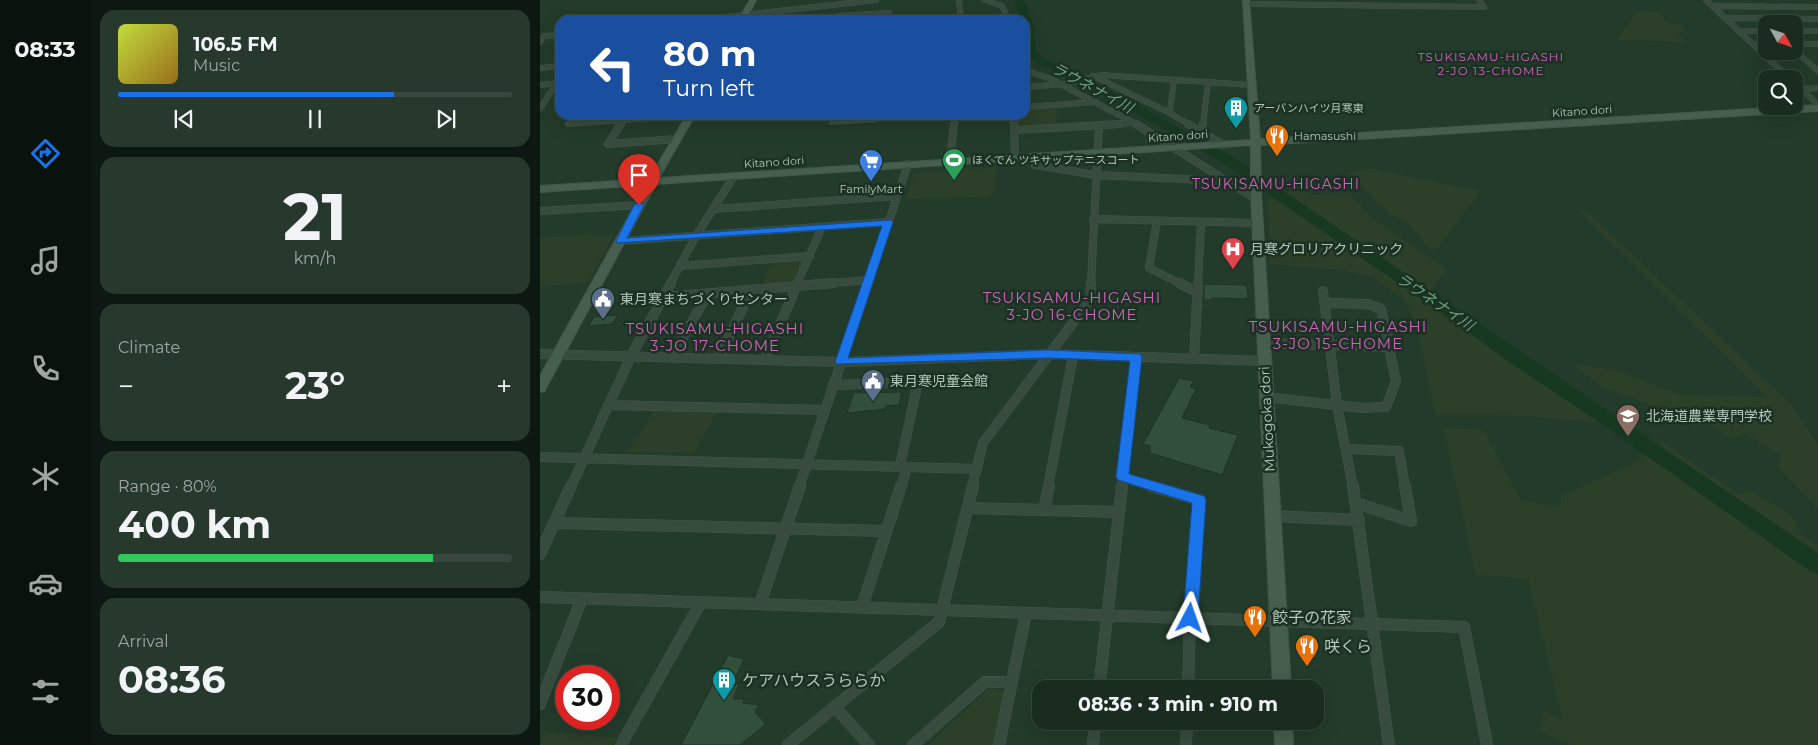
<!DOCTYPE html>
<html lang="en">
<head>
<meta charset="utf-8">
<style>
	:root { --surface:#1a2c20; --page:#27382d; --text:#f1f3f6; --muted:#9fa7a5; --line:#38483e; --accent:#1a73e8 }
	body { margin:0; font-family:Montserrat,"Noto Sans JP",sans-serif; background:var(--page); color:var(--text); height:100vh; display:flex; flex-direction:column; font-size:19px; white-space:nowrap }
	* { box-sizing:border-box; margin:0 }
	p { font-size:16px; color:var(--muted) }
	.icon { flex:none; width:28px; height:28px; fill:none; stroke:currentColor; stroke-width:2; stroke-linecap:round; stroke-linejoin:round }
	.map { position:relative; flex:1; overflow:hidden }
	.drawer { display:flex; flex-direction:column; gap:10px; padding:10px; background:#0e1812; width:450px }
	.drawer>* { flex:none }
	.banner { position:absolute; left:15px; top:15px; width:475px; height:105px; border-radius:15px; box-shadow:0 5px 20px #0002,0 0 0 1px var(--line); background:#1a4fa0; color:#fff; overflow:hidden }
	.needle { width:32px; rotate:130deg }
	.tools { position:absolute; left:1218px; top:15px; display:grid; gap:10px }
	.tools a { display:grid; place-items:center; width:45px; height:45px; border-radius:10px; background:var(--surface); box-shadow:0 5px 20px #0002,0 0 0 1px var(--line); font-size:25px }
	.speed { position:absolute; left:15px; top:665px; display:flex; gap:10px; font-size:25px; font-weight:700; text-align:center }
	.speed>* { display:grid; place-content:center; width:65px; height:65px; border-radius:50%; background:var(--surface); box-shadow:0 5px 20px #0002,0 0 0 1px var(--line); line-height:1 }
	.speed .limit { border:8px solid #d22; background:#fff; color:#111 }
	.pin { position:absolute; display:grid; place-items:center; width:42px; height:42px; color:#fff; margin:-51px -21px; border-radius:50% 50% 50% 0; rotate:-45deg; box-shadow:0 0 5px #0007 }
	.pin .icon { rotate:45deg }
	.me { position:absolute; width:55px; margin:-28px; rotate:4deg; stroke-linejoin:round; filter:drop-shadow(0 0 4px #0008) }
	.turn { display:flex; align-items:center; gap:18px; height:105px; padding:0 25px; font-size:22px }
	.turn .icon { width:65px; height:65px; stroke-width:2.5 }
	.turn b { display:block; font-size:35px; line-height:42px }
	.big { font-size:38px; font-weight:700; line-height:1.1 }
	.drawer .card { flex:1; display:flex; flex-direction:column; justify-content:center; gap:8px; min-width:0; padding:0 18px; border-radius:15px; background:var(--page) }
	.drawer .dial { align-items:center; gap:0 }
	.dial b { font-size:65px; line-height:1 }
	.song { display:flex; align-items:center; gap:15px }
	.cover { width:60px; height:60px; border-radius:8px; background:linear-gradient(135deg,hsl(70 70% 55%),hsl(40 70% 35%)) }
	.played { height:5px; border-radius:2px; background:linear-gradient(90deg,var(--accent) 70%,var(--line) 70%) }
	.keys { display:flex; justify-content:space-around; direction:ltr }
	.heat { display:flex; justify-content:space-between; align-items:center; font-size:28px; direction:ltr }
	.charge { height:8px; border-radius:4px; background:linear-gradient(90deg,#34c759 80%,var(--line) 0) }
	.trip { position:absolute; left:492px; top:680px; width:292px; height:50px; border-radius:15px; background:var(--surface); box-shadow:0 5px 20px #0002,0 0 0 1px var(--line); font-weight:700; line-height:50px; text-align:center }
	main { display:flex; flex:1; min-height:0 }
	.tabs { display:flex; flex-direction:column; width:90px; justify-content:space-around; align-items:center; background:#0a120d; color:var(--muted) }
	.tabs .icon { width:35px; height:35px }
	.tabs .active { color:var(--accent) }
	.tabs b { font-size:22px; color:var(--text) }
	.map>svg:first-child { display:block }
</style>
</head>
<body>
<main>
<nav class="tabs">
<b>08:33</b>
<svg class="icon active" aria-label="directions" viewBox="0 0 24 24"><path d="M12 3l9 9-9 9-9-9zM9 14v-3h6M13 9l2 2-2 2"/></svg>
<svg class="icon" aria-label="music" viewBox="0 0 24 24"><path d="M9 18V5l10-2v13"/><circle cx="6" cy="18" r="3"/><circle cx="16" cy="16" r="3"/></svg>
<svg class="icon" aria-label="phone" viewBox="0 0 24 24"><path d="M5 4h4l2 5-3 2q2 4 5 5l2-3 5 2v4C11 20 4 13 5 4z"/></svg>
<svg class="icon" aria-label="climate" viewBox="0 0 24 24"><path d="M12 3v18M4 7l16 10M4 17L20 7"/></svg>
<svg class="icon" aria-label="car" viewBox="0 0 24 24"><path d="M5 17H2v-5l4-1 3-4h7l3 4 3 1v5h-3M9 17h6M6 11h13"/><circle cx="7" cy="17" r="2"/><circle cx="17" cy="17" r="2"/></svg>
<svg class="icon" aria-label="filters" viewBox="0 0 24 24"><path d="M4 7h16M4 17h16"/><circle cx="9" cy="7" r="2"/><circle cx="15" cy="17" r="2"/></svg>
</nav>
<section class="drawer">
<div class="card">
<div class="song"><i class="cover"></i><div><b>106.5 FM</b><p>Music</p></div></div>
<div class="played"></div>
<div class="keys"><svg class="icon" aria-label="previous" viewBox="0 0 24 24"><path d="M18 5L8 12l10 7zM5 5v14"/></svg><svg class="icon" aria-label="pause" viewBox="0 0 24 24"><path d="M8 5v14M16 5v14"/></svg><svg class="icon" aria-label="next" viewBox="0 0 24 24"><path d="M6 5l10 7-10 7zM19 5v14"/></svg></div>
</div>
<div class="card dial"><b>21</b><p>km/h</p></div>
<div class="card"><p>Climate</p>
<div class="heat"><a>−</a><b class="big">23°</b><a>+</a></div>
</div>
<div class="card"><p>Range · 80%</p><b class="big">400 km</b><div class="charge"></div></div>
<div class="card"><p>Arrival</p><b class="big">08:36</b></div>
</section>
<div class="map">
<svg width="1278" height="745" viewBox="0 0 1278 745">
	<rect width="100%" height="100%" fill="#233b2b"/>
	<!-- green -->
	<path fill="#2c3f28" d="M1098 11 1118 12 1127 22 1139 24 1147 31 1137 32 1146 42 1076 40Z
		M516 106 517 124 478 126 477 115H485V108Z
		M456 167 455 190 448 197 366 199 374 173Z
		M828 168 941 191 897 249 890 250 869 225 849 213 809 174 810 172Z
		M759 186 772 195 809 192 832 218 907 269 888 293 1088 425 981 416 895 414 879 334 865 301 833 277 799 270 730 264 728 201Z
		M1041 209 1050 214 1252 405 1278 445V509L1236 466 1241 456 1205 433 1192 439 1175 428 1062 387 1030 363 1076 370 1138 394 1227 397 1041 213Z
		M53 233 52 236 74 234 49 282 0 287V238Z
		M266 258 255 283 223 285 231 260Z
		M115 410 178 411 154 453 86 452Z
		M904 428 942 429 982 501 1021 506V496L1096 462 1122 442 1201 495 1208 489 1253 516 1262 536 1278 546V745H1031L1000 732 1003 711 1023 720 988 579 935 575Z
		M449 688 467 691 455 745H388Z
		M4 732 77 738 73 745H0Z"/>
	<g fill="none" stroke-linecap="round" stroke-linejoin="round">
		<!-- river -->
		<path fill="#173922" fill-rule="evenodd" d="M474 0H484L495 32V49L503 58 590 101 693 157 1278 553V574L1270 571 1063 425 982 371 893 307 683 163 582 105 495 62 485 49V20H481Z"/>
	</g>
	<!-- building -->
	<path fill="#324f3b" stroke="#1e3225" d="M291 115H340L338 123 287 126Z
		M664 284 707 285 708 299 671 298V300H664Z
		M78 315 72 324 48 326 54 317Z
		M639 378 654 381 650 387 656 389 642 418 670 425 669 428 698 435 682 475 610 453V446L603 444Z
		M314 392 322 393 362 392 359 405 346 406 345 409 307 413Z
		M188 655 204 659 193 683 199 684 193 699H205L203 703 219 705 215 712 226 724 200 745H141Z"/>
	<g fill="none" stroke-linecap="round" stroke-linejoin="round">
		<!-- street-far3 casing -->
		<g stroke="#43574a" stroke-width="6">
			<path id="street-far3" d="M419 0 421 20
				M445 0 462 6 469 20
				M1166 0 1250 79
				M707 4 944 7 939 0
				M1172 6 1278 7
				M298 16 349 13 347 20
				M1186 18 1278 19
				M159 20 336 0
				M260 20 298 17
				M1199 31H1226
				M1254 31H1278
				M0 42 4 36 20 35
				M1213 44H1226
				M1254 44H1278
				M1254 50 1278 71
				M0 68 20 66
				M485 70 511 79 598 125
				M553 76 628 112 650 125
				M1254 82 1278 105
				M0 85 20 83
				M485 87 524 84 562 75 711 85
				M1261 89 1278 88
				M485 107 556 102
				M0 108 17 83
				M628 112 630 110 634 80
				M34 115 28 124 150 115
				M474 115V125
				M81 125 86 117
				M414 125 415 115
				M558 125 596 123
				M663 125 668 82"/>
		</g>
		<!-- street-far2 casing -->
		<g stroke="#43574a" stroke-width="8">
			<path id="street-far2" d="M81 124 68 144 137 139
				M474 124 475 158
				M596 124 717 200
				M648 124 683 145
				M474 130 580 124
				M662 132 663 124
				M494 156 495 165 556 175 688 181
				M410 161 414 124
				M174 209 356 196
				M0 211 99 205
				M553 219 718 223
				M617 221 609 268 641 284
				M81 241 348 222
				M141 266 270 256
				M130 284 156 236 194 176
				M257 284 282 227
				M279 284 329 280
				M328 284 368 164
				M551 284 559 125
				M658 284 661 222"/>
		</g>
		<!-- street-far1 casing -->
		<g stroke="#43574a" stroke-width="10">
			<path id="street-far1" d="M639 283 657 292
				M783 291 797 405 813 487
				M124 297 294 283
				M724 343 849 347
				M0 354 301 362 509 354 725 361
				M132 357 168 293
				M179 358 211 290
				M654 358 658 283
				M225 359 258 283
				M293 385 378 382 360 466
				M726 397 822 408 846 407 856 381 841 309 827 304 785 303
				M68 405 285 410
				M806 449 859 451 865 487
				M0 457 437 469
				M582 477 615 487
				M31 487 91 356 131 283
				M259 487 328 283
				M361 487 367 467
				M432 487 443 443 550 300 551 283
				M508 487 533 356
				M582 487 596 357"/>
		</g>
		<!-- street casing -->
		<g stroke="#43574a" stroke-width="12">
			<path id="street" d="M611 486 659 500 650 619 648 689
				M813 486 849 745
				M816 503 871 521 865 486
				M428 508 578 512
				M504 510 509 486
				M732 516 819 520
				M15 523 346 531
				M0 554 31 486
				M0 597 924 627 947 745
				M220 604 260 486
				M322 607 361 486
				M559 689 582 486
				M0 704 42 599
				M295 707 329 745
				M81 745 161 602
				M248 745 399 622 433 486
				M373 745 445 682H472
				M459 745 486 613
				M553 745 555 721
				M646 745 647 721"/>
		</g>
		<!-- secondary casing -->
		<g stroke="#43574a" stroke-width="2">
			<path id="secondary" d="M210 0H216L206 20H198Z
				M703 0H709L720 139 1278 105V111L720 145 721 193 751 689H733L711 193V145L116 184 6 388 5 391 0 392V376L106 185 0 192V186L109 179 147 115H155L119 178 711 140Z
				M734 721H752L753 745H735Z"/>
		</g>
		<!-- street-far3 -->
		<use href="#street-far3" stroke="#374b3e" stroke-width="5.5"/>
		<!-- street-far2 -->
		<use href="#street-far2" stroke="#374b3e" stroke-width="7"/>
		<!-- street-far1 -->
		<use href="#street-far1" stroke="#374b3e" stroke-width="9"/>
		<!-- street -->
		<use href="#street" stroke="#374b3e" stroke-width="11"/>
		<!-- secondary -->
		<use href="#secondary" fill="#455e4e" fill-rule="evenodd"/>
	</g>
	<!-- route -->
	<path fill="#1a73e8" stroke="#114b97" d="M99 202 104 205 87 238 351 220 353 222 308 358 509 350 600 354 602 357 589 474 664 496 666 500 658 618 656 623 650 625 645 623 643 618 652 503 578 480 576 477 590 361 509 358 297 364 295 362 342 226 77 243 76 241 94 205Z"/>
	<!-- icons -->
	<defs>
		<g id="building-pin" transform="scale(1.25)"><path d="M0 17L-7.5 6A9.5 9.5 0 1 1 7.5 6Z" fill="#0f9aa8" stroke="#1c3023"/><path d="M-4-6H4V6H1V3H-1V6H-4ZM-2.5-4.3h1.7v1.8h-1.7ZM.8-4.3h1.7v1.8H.8ZM-2.5-1h1.7V.8h-1.7ZM.8-1h1.7V.8H.8Z" fill="#fff"/></g>
		<g id="restaurant-pin" transform="scale(1.25)"><path d="M0 17L-7.5 6A9.5 9.5 0 1 1 7.5 6Z" fill="#e8710a" stroke="#1c3023"/><path d="M-5-6h1v4h1v-4h1v4h1v-4h1v5L-1.5 .5V6h-2V.5L-5-1ZM5-6V6H3V1.5H1.5Q1.5-4 5-6Z" fill="#fff"/></g>
		<g id="stadium-pin" transform="scale(1.25)"><path d="M0 17L-7.5 6A9.5 9.5 0 1 1 7.5 6Z" fill="#2e9e5b" stroke="#1c3023"/><path d="M0-5a6.5 5 0 1 0 0 10a6.5 5 0 1 0 0-10ZM-3.5-1.8h7v3.6h-7Z" fill="#fff"/></g>
		<g id="supermarket-pin" transform="scale(1.25)"><path d="M0 17L-7.5 6A9.5 9.5 0 1 1 7.5 6Z" fill="#3f7fe0" stroke="#1c3023"/><path d="M-6-5.5h2.5l.6 2H6L4.5 2H-2.5L-4.4-4H-6ZM-1.5 3.2a1.3 1.3 0 1 0 .1 0ZM3 3.2a1.3 1.3 0 1 0 .1 0Z" fill="#fff"/></g>
		<g id="hospital-pin" transform="scale(1.25)"><path d="M0 17L-7.5 6A9.5 9.5 0 1 1 7.5 6Z" fill="#e0444e" stroke="#1c3023"/><path d="M-5-5h3v3.5h4V-5h3V5h-3V1.5h-4V5h-3Z" fill="#fff"/></g>
		<g id="civic-pin" transform="scale(1.25)"><path d="M0 17L-7.5 6A9.5 9.5 0 1 1 7.5 6Z" fill="#5c6f8a" stroke="#1c3023"/><path d="M-.6-6.5H3V-4.5H.6V-3L4-1V1h2V6H-6V1h2V-1L-.6-3ZM-1.2 2.5V6h2.4V2.5Z" fill="#fff"/></g>
		<g id="university-pin" transform="scale(1.25)"><path d="M0 17L-7.5 6A9.5 9.5 0 1 1 7.5 6Z" fill="#8d6e63" stroke="#1c3023"/><path d="M0-5L7-2L0 1L-7-2ZM-4 1L0 2.5L4 1V4Q0 6-4 4Z" fill="#fff"/></g>
	</defs>
	<g fill-rule="evenodd">
		<use href="#building-pin" x="696" y="108"/>
		<use href="#restaurant-pin" x="737" y="136"/>
		<use href="#stadium-pin" x="414" y="160"/>
		<use href="#supermarket-pin" x="331" y="161"/>
		<use href="#hospital-pin" x="693" y="249"/>
		<use href="#civic-pin" x="63" y="299"/>
		<use href="#civic-pin" x="333" y="381"/>
		<use href="#university-pin" x="1088" y="416"/>
		<use href="#restaurant-pin" x="715" y="617"/>
		<use href="#restaurant-pin" x="767" y="646"/>
		<use href="#building-pin" x="184" y="680"/>
	</g>
	<g text-anchor="middle" stroke-width="5" stroke-linejoin="round" paint-order="stroke">
		<!-- far-poi labels -->
		<g font-size="11" fill="#b2c7ba" stroke="#1c3023" text-anchor="start">
			<text x="714" y="112">アーバンハイツ月寒東</text>
			<text x="754" y="140">Hamasushi</text>
			<text x="432" y="164">ほくでん ツキサップテニスコート</text>
			<text x="331" y="193" text-anchor="middle">FamilyMart</text>
		</g>
		<!-- far-street labels -->
		<g font-size="11" fill="#b2c7ba" stroke="#1c3023">
			<text transform="translate(1042 111) rotate(-4)" y="4">Kitano dori</text>
			<text transform="translate(638 136) rotate(-4)" y="4">Kitano dori</text>
			<text transform="translate(234 162) rotate(-4)" y="4">Kitano dori</text>
		</g>
		<!-- far-neighbourhood labels -->
		<g font-size="12" letter-spacing="1" fill="#d263be" stroke="#1c3023">
			<text x="951" y="61">TSUKISAMU-HIGASHI<tspan x="951" dy="14">2-JO 13-CHOME</tspan></text>
		</g>
		<!-- far-quarter labels -->
		<g font-size="14" letter-spacing="1" fill="#d263be" stroke="#1c3023">
			<text x="736" y="189">TSUKISAMU-HIGASHI</text>
		</g>
		<!-- poi labels -->
		<g font-size="14" fill="#b2c7ba" stroke="#1c3023" text-anchor="start">
			<text x="710" y="254">月寒グロリアクリニック</text>
			<text x="80" y="304">東月寒まちづくりセンター</text>
			<text x="350" y="386">東月寒児童会館</text>
			<text x="1106" y="421">北海道農業専門学校</text>
		</g>
		<!-- street labels -->
		<g font-size="14" fill="#b2c7ba" stroke="#1c3023">
			<text transform="translate(727 419) rotate(-93)" y="5">Mukogoka dori</text>
		</g>
		<!-- water labels -->
		<g font-size="15" font-style="italic" fill="#6ca57e" stroke="#1c3023">
			<text transform="translate(552 88) rotate(28)" y="5">ラウネナイ川</text>
			<text transform="translate(895 302) rotate(34)" y="5">ラウネナイ川</text>
		</g>
		<!-- neighbourhood labels -->
		<g font-size="15" letter-spacing="1" fill="#d263be" stroke="#1c3023">
			<text x="532" y="303">TSUKISAMU-HIGASHI<tspan x="532" dy="17">3-JO 16-CHOME</tspan></text>
			<text x="798" y="332">TSUKISAMU-HIGASHI<tspan x="798" dy="17">3-JO 15-CHOME</tspan></text>
			<text x="175" y="334">TSUKISAMU-HIGASHI<tspan x="175" dy="17">3-JO 17-CHOME</tspan></text>
		</g>
		<!-- near-poi labels -->
		<g font-size="16" fill="#b2c7ba" stroke="#1c3023" text-anchor="start">
			<text x="732" y="623">餃子の花家</text>
			<text x="784" y="652">咲くら</text>
			<text x="202" y="686">ケアハウスうららか</text>
		</g>
	</g>
</svg>
<div class="tools">
<a><svg class="needle" viewBox="-14 -14 28 28"><path d="M0-13l5 13h-10z" fill="#e53935"/><path d="M0 13l5-13h-10z" fill="#9fa7a5"/></svg></a>
<a><svg class="icon" aria-label="search" viewBox="0 0 24 24"><circle cx="10" cy="10" r="6"/><path d="M15 15l6 6"/></svg></a>
</div>
<div class="speed"><div class="limit">30</div></div>
<div class="pin" style="left:99px;top:205px;background:#d93025"><svg class="icon" aria-label="arrive" viewBox="0 0 24 24"><path d="M6 21V4h12l-3 4 3 4H6"/></svg></div>
<svg class="me" style="left:650px;top:618px" viewBox="-20 -20 40 40"><path d="M0-17L14 15 0 8-14 15z" fill="#1a73e8" stroke="#fff" stroke-width="4"/></svg>
<div class="trip">08:36 · 3 min · 910 m</div>
<div class="banner">
<div class="turn"><svg class="icon" aria-label="left" viewBox="0 0 24 24"><path d="M17 20v-9H6M10 6l-5 5 5 5"/></svg><div><b>80 m</b>Turn left</div></div>
</div>
</div>
</main>
</body>
</html>
